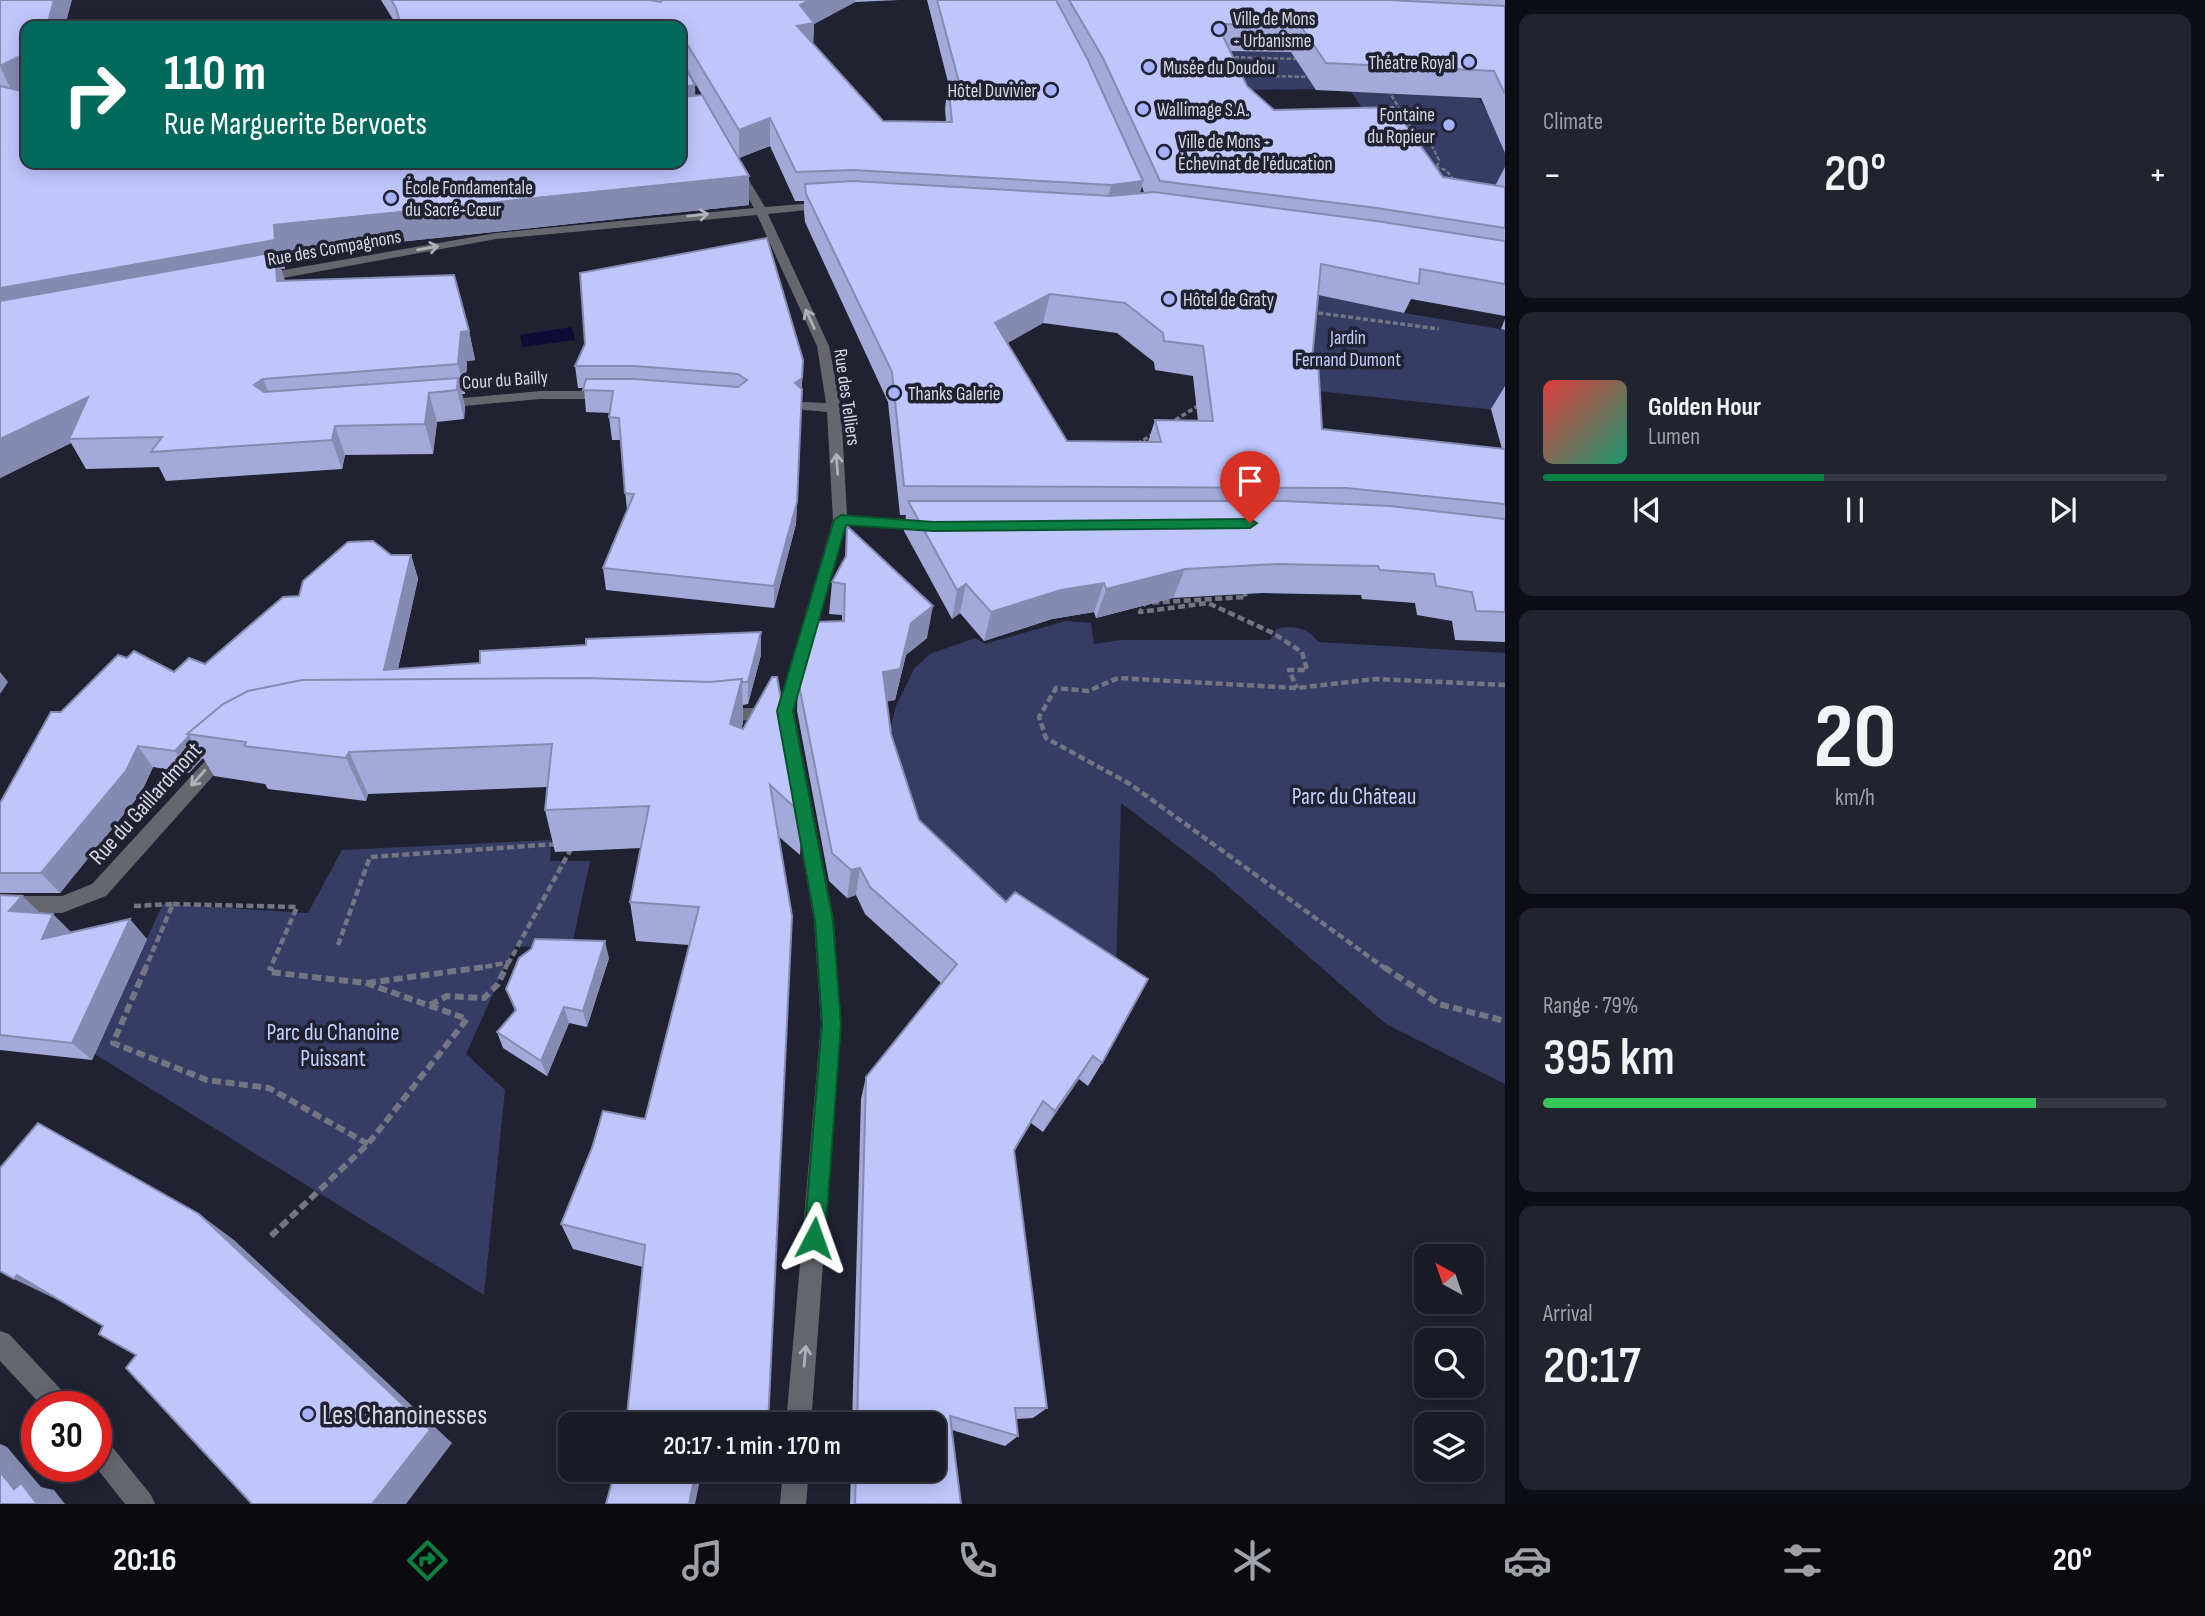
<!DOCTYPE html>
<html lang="en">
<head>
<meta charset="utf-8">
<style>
	:root { --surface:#181a26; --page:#21232e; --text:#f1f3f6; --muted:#9fa1a7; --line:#363843; --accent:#0b8043 }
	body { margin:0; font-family:"Sofia Sans Condensed",sans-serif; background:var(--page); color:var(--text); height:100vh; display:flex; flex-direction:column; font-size:26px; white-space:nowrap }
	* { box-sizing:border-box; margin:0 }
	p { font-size:23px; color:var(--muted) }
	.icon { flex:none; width:38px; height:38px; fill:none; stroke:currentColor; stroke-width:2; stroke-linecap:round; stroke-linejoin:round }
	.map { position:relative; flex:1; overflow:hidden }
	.panel { display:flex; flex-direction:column; gap:14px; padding:14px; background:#0d0e15; width:700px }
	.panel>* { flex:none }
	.banner { position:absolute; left:21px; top:21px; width:665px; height:147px; border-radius:14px; box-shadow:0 4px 18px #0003,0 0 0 2px var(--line); background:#00695c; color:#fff; overflow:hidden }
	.needle { width:46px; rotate:320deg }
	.buttons { position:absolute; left:1414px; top:1244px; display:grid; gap:14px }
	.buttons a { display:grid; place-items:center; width:70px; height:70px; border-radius:14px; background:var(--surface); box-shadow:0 4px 18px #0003,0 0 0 2px var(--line); font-size:35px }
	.speed { position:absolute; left:21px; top:1391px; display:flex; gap:14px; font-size:35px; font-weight:700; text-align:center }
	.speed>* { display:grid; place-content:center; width:91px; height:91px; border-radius:50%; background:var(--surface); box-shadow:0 4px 18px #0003,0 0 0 2px var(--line); line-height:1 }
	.speed .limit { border:10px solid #d22; background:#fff; color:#111 }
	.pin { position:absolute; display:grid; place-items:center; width:60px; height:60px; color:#fff; margin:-72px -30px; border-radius:50% 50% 50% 0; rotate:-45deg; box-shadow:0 0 7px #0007 }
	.pin .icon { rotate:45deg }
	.me { position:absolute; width:77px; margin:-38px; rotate:4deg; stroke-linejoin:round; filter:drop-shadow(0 0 5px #0008) }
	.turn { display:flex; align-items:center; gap:24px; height:147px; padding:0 28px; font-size:32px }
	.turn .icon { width:91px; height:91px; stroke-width:2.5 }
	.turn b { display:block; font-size:49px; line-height:60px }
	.big { font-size:52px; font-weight:600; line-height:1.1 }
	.panel .tile { flex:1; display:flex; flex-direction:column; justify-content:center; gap:10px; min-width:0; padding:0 24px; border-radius:14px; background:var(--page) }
	.panel .dial { align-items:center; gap:0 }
	.dial b { font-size:91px; line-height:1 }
	.song { display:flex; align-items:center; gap:21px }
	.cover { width:84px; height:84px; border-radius:10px; background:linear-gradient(135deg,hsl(0 70% 55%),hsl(160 70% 35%)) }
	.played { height:7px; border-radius:4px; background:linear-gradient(90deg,var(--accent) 45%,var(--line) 45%) }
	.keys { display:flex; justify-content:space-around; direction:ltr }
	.heat { display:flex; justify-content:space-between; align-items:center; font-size:38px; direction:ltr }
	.charge { height:10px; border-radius:5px; background:linear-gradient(90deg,#34c759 79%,var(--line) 0) }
	.trip { position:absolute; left:558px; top:1412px; width:388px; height:70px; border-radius:14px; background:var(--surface); box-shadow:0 4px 18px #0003,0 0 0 2px var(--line); font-weight:600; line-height:70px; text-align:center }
	.tab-bar { display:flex; height:112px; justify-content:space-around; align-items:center; background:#0a0a0f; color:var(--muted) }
	.tab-bar .icon { width:49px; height:49px }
	.tab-bar .current { color:var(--accent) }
	.tab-bar b { font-size:32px; color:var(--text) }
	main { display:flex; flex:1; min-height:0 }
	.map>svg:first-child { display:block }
</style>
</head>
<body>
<main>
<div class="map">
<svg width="1505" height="1504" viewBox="0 0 1505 1504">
	<rect width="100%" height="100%" fill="#202232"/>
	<!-- green -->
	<path fill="#373c65" d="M1159 49 1292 52 1478 97 1487 112 1505 126V193L1491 216 1389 147 1349 89 1205 90Z
		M1282 287 1404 313 1505 330V411L1299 389Z
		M1065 621 1091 623 1094 644 1122 640H1270L1277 629C1292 624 1309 628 1318 642L1505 653V1084L1386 1024 1213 873 1121 803 1116 970 1043 934 930 855 908 800 890 729 896 706 914 669 930 654 975 638 986 644C1012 635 1038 630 1065 621Z
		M551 840 550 861H590L572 945 514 947 466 1054 505 1090 484 1295 93 1053 163 904 308 913 342 850Z"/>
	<!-- water -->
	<path fill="#0e0c34" d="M572 327 575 340 522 347 520 335Z"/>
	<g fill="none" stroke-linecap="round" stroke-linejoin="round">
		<!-- path-far3 -->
		<path stroke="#737583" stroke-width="2.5" stroke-dasharray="4.5 2" stroke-linecap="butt" d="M1228 57 1299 59
			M1236 75 1312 77
			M1388 90 1411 127 1428 138 1439 160 1437 167
			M1429 165 1446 170 1453 179 1451 182 1435 185 1413 175 1412 170Z"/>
		<!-- path-far2 -->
		<path stroke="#737583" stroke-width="3.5" stroke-dasharray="5 2.5" stroke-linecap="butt" d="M1311 312 1439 329
			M1169 424 1201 404
			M1137 444 1153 434"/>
		<!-- path-far1 -->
		<path stroke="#737583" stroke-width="4.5" stroke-dasharray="7 3.5" stroke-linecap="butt" d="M1243 590 1246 597 1145 603 1140 612 1208 603 1273 633 1302 652 1307 670H1289L1297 688
			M173 904 297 907 270 969
			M134 906 173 904 145 969
			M338 945 370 857 558 844
			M475 969 509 962 572 847
			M505 969 508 963
			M1386 969 1130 784 1046 738 1039 717 1056 688 1088 691 1118 678 1297 688 1376 679 1505 685"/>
		<!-- path -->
		<path stroke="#737583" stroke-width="6" stroke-dasharray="9 4.5" stroke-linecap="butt" d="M146 967 113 1043 207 1080 269 1088 368 1144
			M1384 967 1439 1004 1505 1021
			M367 983 484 967
			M430 1005 447 996 484 998 498 984 506 967
			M271 1236 368 1144 467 1019 366 983 269 972 271 967"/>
		<!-- minor -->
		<path fill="#65666e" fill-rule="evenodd" d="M737 166 742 169 765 207 827 202 833 205 827 208 768 214 829 346 841 408 847 515 928 521 935 526 928 531 846 525 794 711 834 921 841 1024 811 1424H786L821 1024 814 921 778 717 718 723 712 721 709 716 712 711 718 709 778 707 833 520 827 412 804 410 797 406 804 402 826 403 817 346 757 215 496 239 261 282 255 278 261 274 496 233 754 208 732 169Z
			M540 391H605L612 395 605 399H540L441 408 434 404 441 400Z
			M224 745 230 747 233 752 230 757 106 896 62 913 0 912V896H62L92 884 218 747Z
			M0 1331 9 1334 69 1398 72 1407H43L0 1361Z
			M96 1434 105 1438 151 1495 155 1504H125L95 1466Z
			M783 1470H809L806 1504H780Z"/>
	</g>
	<!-- wall -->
	<path fill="#a3aad9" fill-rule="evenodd" d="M0 0 70 5 26 26V87L19 91 26 163H681V26H397L381 0H649L651 1 650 0H899L855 2 814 24 813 44 883 121 946 122 945 109 948 82 927 0H1505V153L1481 98 1316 90 1291 52 1230 51 1247 86 1274 110 1443 177 1495 186 1505 167V316L1411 299 1404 313 1318 295 1312 360 1322 429 1502 449 1491 409 1505 386V642L1455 640 1452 621 1417 615 1415 603 1362 599 1361 595 1263 593 1173 598 1096 618 1094 612 1052 619 984 641 960 613 952 619 904 531 906 515H900L888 402 805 222 804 212V201H795L770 146 739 158 688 71 686 69 695 96 749 205 284 254 285 269H281L285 281 469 331 475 360 467 361 465 394H462L465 407 464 419 437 422 433 454 345 455 342 469 166 481 159 467 86 469 71 443 0 478ZM1142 186 1144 193H1140ZM1043 323 1117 333 1154 362 1155 370 1193 376 1198 421 1155 420 1148 442 1067 441 1007 343Z
		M1505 319V330L1501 329Z
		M803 360 796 524 774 608 606 590 603 568 627 510 620 440H612L609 417 610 413 586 412 584 388H578L575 366Z
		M847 526 927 638 906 655 895 700 887 701 891 734 919 820 1102 1063 1088 1086 1079 1079 1043 1132 1031 1123 1014 1152 1047 1408 1033 1418 1016 1419 1018 1436 1005 1446 952 1430 961 1504H850L851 1470H934V1424H852L861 1099 866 1077 941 983 865 914 856 895 847 898 829 881 797 711 798 680 842 621V615L829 614 832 582 845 559Z
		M391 555H411L418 579 398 669 761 655 748 704 743 705V723L741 728 802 814 800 855 778 836 643 1267 573 1249 561 1224 645 1119 689 945 636 941 630 902 641 848 555 852 545 810 547 787 368 794 366 801 268 789 265 784 214 776 203 758 189 773 153 767 141 793 60 893H0V803L61 712 127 658 174 672 205 664 299 596Z
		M0 895 22 896 40 913 72 933 147 939 92 1060 0 1050Z
		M609 958 587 1027 569 1023 547 1076 503 1048 497 1032 515 1011 506 989Z"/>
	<!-- shaded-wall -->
	<path fill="#858bb0" d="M54 0H72L65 26H47Z
		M810 0H855V2L814 24 813 50 797 26 800 5Z
		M26 53V87L13 94 0 66Z
		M695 85 696 113 681 115V87Z
		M770 118V146L739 158V130Z
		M749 176V205L284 254 285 269H281L285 281 0 320V288L274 225Z
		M1143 181 1135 210 1104 213 1111 185Z
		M1050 294 1043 323 990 353 995 323Z
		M469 331 475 360 467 361 465 394 458 364 461 332Z
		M458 378 465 407 464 419 457 390Z
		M802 378 796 524 774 608V586L795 383Z
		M263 379 275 408 254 385Z
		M429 393 437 422 433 454 425 424Z
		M88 397 69 439 71 443 0 478V439Z
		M335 426 345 455 342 469 332 440Z
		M411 555 418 579 395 681 384 670Z
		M1185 569 1173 598 1096 618 1106 589Z
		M1104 583 1094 612 1052 619 984 641 991 612 1061 590Z
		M966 584 960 613 952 619 957 590Z
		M933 606 927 638 906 655 895 700 879 703 883 672 911 623Z
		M761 632V655L748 704V682Z
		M0 672 8 682 0 694Z
		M742 679 743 723 731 767 730 724Z
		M189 736 203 758 189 773 175 751Z
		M138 746 153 767 141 793 60 893 41 873Z
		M349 752 368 794 366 801 346 758Z
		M860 868 856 895 847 898 851 870Z
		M22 896 42 915 9 911Z
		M53 914 72 933 42 939Z
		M130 919 147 939 92 1060 72 1043Z
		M605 941 609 958 587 1027 583 1011Z
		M564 1007 569 1023 547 1076 541 1061Z
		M1093 1056 1079 1079 1043 1132 1055 1111Z
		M1043 1101 1031 1123 1003 1170 1014 1150Z
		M199 1214 234 1240 452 1443 406 1504H372Z
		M17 1275 62 1302 14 1279Z
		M0 1444 7 1447 41 1487 54 1490 65 1504H37L14 1489 0 1472Z
		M696 1470H702L695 1504H689Z"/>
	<!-- building -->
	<path fill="#bec6fc" stroke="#858bb0" stroke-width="2" fill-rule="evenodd" d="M0 0H54L47 26H26V53L0 66Z
		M391 0H649L661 2 662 0H810L800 5 814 23 797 26 883 121 952 122 948 82H959L937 0H1056L1088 60 1143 181 1111 185 853 170 796 172 770 118 739 130 687 44 681 40V26H401L396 8Z
		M1069 0H1389L1505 6V94L1494 71 1326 63 1300 25 1217 24 1247 86 1274 110 1393 107 1443 177 1505 187V228L1377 208 1160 181 1103 58Z
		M681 60 695 85 681 87Z
		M0 86 26 92V163H681V97L702 95 749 176 274 225 275 240 0 288Z
		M853 181 1111 196 1154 192 1376 221 1505 241V284L1420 269 1419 284 1321 264 1312 360H1318L1322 429 1505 449V504L1346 488 904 486 892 372 806 194 805 184ZM1050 294 1125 303 1163 333 1164 341 1203 346 1213 421 1155 420 1161 442 1067 441 995 323Z
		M767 238 803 360 802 378 795 383 802 389 797 502 774 586 603 568 634 494 625 493 619 418 609 417 613 391 583 390 586 379H635L738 387 747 380 738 374 635 366H575L585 344 580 273Z
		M275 252 277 281 454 275 469 331 461 332 458 364 263 379 254 385 264 392 458 378 457 390 429 393 425 424 335 426 332 440 151 452 162 437 69 439 88 397 0 439V301Z
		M908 501H1283L1390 506 1505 519V612L1476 611 1472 592 1436 586 1434 574 1380 570 1378 566 1277 564 1185 569 1106 589 1104 583 1061 590 991 612 966 584 957 590Z
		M847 526 933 606 911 623 900 669 883 672 891 734 919 820 1006 902 1015 892 1148 979 1102 1063 1093 1056 1055 1111 1043 1101 1014 1150 1047 1408H1015L1018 1436 950 1416 961 1504H855L856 1470H934V1424H857L866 1077 957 964 870 887 860 868 851 870 832 853 798 680 815 622 844 621 845 584 832 582 846 556Z
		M373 541 391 555H411L384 670 480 663V651L586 645V639L761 632 748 682H742V679L710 682 586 678 302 680 248 691 223 704 187 734 189 736 175 751 138 746 126 771 41 873H0V803L51 712H61L118 655 127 658 134 651 174 672 189 658 205 664 283 597 299 596 303 581 348 542Z
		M772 677H777L802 814 770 785 792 916 768 1424H626L645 1245 561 1224 592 1148 603 1111 645 1119 699 907 630 902 649 806 545 810 552 744 349 752 346 758 244 746 246 742 187 734 223 704 248 691 302 680 586 678 710 682 742 679 730 724 743 729Z
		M0 895 22 896 9 911 53 914 42 939 130 919 72 1043 0 1035Z
		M535 939 605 941 583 1011 564 1007 541 1061 497 1032 516 1010 506 989 519 958 531 949Z
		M38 1123 199 1214 430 1430 372 1504H252L126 1368 136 1355 99 1334 103 1326 17 1275 14 1279 0 1271V1168Z
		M615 1470H696L689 1504H606Z
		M0 1472 14 1489 21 1483 37 1504H0Z"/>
	<!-- one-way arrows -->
	<defs><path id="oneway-shaft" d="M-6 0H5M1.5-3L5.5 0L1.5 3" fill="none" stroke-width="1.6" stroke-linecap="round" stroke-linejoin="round" transform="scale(1.75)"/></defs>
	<g stroke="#aeb0ba">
		<use href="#oneway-shaft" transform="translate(698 215) rotate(-6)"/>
		<use href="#oneway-shaft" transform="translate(428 248) rotate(-10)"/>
		<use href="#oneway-shaft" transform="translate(810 319) rotate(-115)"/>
		<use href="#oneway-shaft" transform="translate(837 464) rotate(-94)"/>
		<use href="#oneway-shaft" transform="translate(198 778) rotate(132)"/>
		<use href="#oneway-shaft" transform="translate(805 1356) rotate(-85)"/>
	</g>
	<!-- route -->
	<path fill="#0b8043" stroke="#07532c" stroke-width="2" d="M841 515 933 522 1250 519 1257 523 1250 528 933 531 846 525 793 711 833 921 841 1024 825 1238 822 1245 814 1248 807 1245 804 1238 822 1024 815 921 777 711 834 520Z"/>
	<!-- markers -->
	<g fill="#a7b1fc" stroke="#202232" stroke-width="2.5">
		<circle cx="1219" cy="29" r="7"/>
		<circle cx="1469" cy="62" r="7"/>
		<circle cx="1149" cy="67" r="7"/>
		<circle cx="1051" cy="90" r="7"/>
		<circle cx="1143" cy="109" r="7"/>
		<circle cx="1449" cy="125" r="7"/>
		<circle cx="1164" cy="152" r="7"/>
		<circle cx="391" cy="198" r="7"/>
		<circle cx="1169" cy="299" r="7"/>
		<circle cx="894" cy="393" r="7"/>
		<circle cx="308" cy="1414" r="7"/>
	</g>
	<g text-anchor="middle" stroke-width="7" stroke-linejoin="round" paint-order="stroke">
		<!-- far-poi labels -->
		<g font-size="19" fill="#d6d8e3" stroke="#202232" text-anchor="start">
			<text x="1233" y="25">Ville de Mons<tspan x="1233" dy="22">- Urbanisme</tspan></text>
			<text x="1455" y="69" text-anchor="end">Théatre Royal</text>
			<text x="1163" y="74">Musée du Doudou</text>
			<text x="1037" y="97" text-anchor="end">Hôtel Duvivier</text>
			<text x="1157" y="116">Wallimage S.A.</text>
			<text x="1435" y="121" text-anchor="end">Fontaine<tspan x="1435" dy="22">du Ropieur</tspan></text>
			<text x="1178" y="148">Ville de Mons -<tspan x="1178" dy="22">Échevinat de l'éducation</tspan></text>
			<text x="405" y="194">École Fondamentale<tspan x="405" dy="22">du Sacré-Cœur</tspan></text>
			<text x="1183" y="306">Hôtel de Graty</text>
			<text x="908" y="400">Thanks Galerie</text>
		</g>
		<!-- far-street labels -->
		<g font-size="19" fill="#d6d8e3" stroke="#202232">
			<text transform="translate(334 247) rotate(-10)" y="7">Rue des Compagnons</text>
			<text transform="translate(505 379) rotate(-4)" y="7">Cour du Bailly</text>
			<text transform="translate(848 397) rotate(82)" y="7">Rue des Telliers</text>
		</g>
		<!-- far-park labels -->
		<g font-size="19" fill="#c7cffc" stroke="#202232">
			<text x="1348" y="344">Jardin<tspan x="1348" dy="22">Fernand Dumont</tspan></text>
		</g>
		<!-- park labels -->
		<g font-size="23" fill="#c7cffc" stroke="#202232">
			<text x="1354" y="804">Parc du Château</text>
			<text x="333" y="1040">Parc du Chanoine<tspan x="333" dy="26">Puissant</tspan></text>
		</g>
		<!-- street labels -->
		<g font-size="23" fill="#d6d8e3" stroke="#202232">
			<text transform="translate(145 803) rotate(-48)" y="8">Rue du Gaillardmont</text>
		</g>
		<!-- near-poi labels -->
		<g font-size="28" fill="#d6d8e3" stroke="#202232" text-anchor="start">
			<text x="322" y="1424">Les Chanoinesses</text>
		</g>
	</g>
</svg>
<div class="buttons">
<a><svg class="needle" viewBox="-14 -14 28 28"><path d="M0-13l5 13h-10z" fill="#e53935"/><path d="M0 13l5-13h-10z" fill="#9fa1a7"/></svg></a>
<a><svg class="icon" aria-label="search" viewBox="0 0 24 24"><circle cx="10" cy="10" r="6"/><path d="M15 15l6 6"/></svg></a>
<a><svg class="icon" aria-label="layers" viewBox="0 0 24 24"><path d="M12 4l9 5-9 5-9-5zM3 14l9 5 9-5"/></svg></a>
</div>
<div class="speed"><div class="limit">30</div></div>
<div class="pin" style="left:1250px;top:523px;background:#d93025"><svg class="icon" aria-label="arrive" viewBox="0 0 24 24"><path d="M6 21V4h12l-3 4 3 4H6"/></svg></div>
<svg class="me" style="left:814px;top:1238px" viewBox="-20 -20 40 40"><path d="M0-17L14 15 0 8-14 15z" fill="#0b8043" stroke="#fff" stroke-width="4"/></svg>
<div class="trip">20:17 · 1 min · 170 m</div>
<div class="banner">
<div class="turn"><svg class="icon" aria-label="right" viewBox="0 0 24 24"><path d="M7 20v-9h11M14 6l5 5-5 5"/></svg><div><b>110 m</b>Rue Marguerite Bervoets</div></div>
</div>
</div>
<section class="panel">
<div class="tile"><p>Climate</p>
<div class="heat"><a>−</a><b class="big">20°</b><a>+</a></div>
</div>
<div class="tile">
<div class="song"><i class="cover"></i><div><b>Golden Hour</b><p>Lumen</p></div></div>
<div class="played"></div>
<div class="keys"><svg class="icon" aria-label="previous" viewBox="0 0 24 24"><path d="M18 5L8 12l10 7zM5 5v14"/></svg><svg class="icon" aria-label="pause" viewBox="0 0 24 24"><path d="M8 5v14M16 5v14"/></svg><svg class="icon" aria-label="next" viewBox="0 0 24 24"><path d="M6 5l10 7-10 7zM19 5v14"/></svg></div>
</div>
<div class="tile dial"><b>20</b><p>km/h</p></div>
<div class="tile"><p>Range · 79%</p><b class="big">395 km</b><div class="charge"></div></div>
<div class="tile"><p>Arrival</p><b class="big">20:17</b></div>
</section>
</main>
<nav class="tab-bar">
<b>20:16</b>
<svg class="icon current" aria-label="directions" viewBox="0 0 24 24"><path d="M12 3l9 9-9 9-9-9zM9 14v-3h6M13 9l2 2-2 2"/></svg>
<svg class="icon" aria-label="music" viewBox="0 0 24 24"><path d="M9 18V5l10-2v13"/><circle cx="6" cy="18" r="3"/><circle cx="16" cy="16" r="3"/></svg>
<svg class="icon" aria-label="phone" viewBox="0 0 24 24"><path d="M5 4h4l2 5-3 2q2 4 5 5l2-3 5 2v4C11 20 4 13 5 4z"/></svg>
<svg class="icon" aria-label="climate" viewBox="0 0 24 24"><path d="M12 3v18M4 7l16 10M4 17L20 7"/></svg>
<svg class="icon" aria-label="car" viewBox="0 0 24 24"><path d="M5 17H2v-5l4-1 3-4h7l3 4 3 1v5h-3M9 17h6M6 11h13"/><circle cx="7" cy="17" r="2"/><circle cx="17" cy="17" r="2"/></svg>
<svg class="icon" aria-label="filters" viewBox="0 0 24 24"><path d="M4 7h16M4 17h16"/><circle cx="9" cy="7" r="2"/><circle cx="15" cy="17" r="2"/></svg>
<b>20°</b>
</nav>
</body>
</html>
